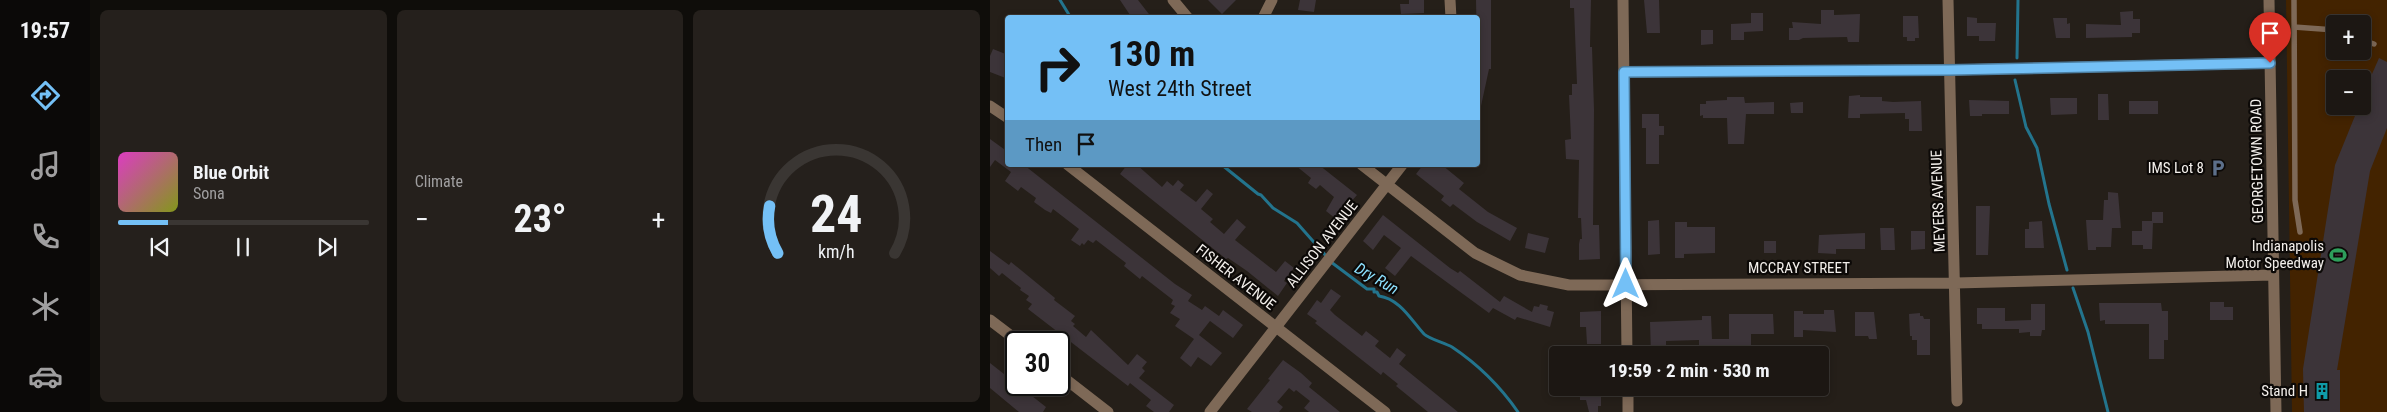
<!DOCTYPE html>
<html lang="en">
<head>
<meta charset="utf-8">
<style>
	:root { --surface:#1c1713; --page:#25201c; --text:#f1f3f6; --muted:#a09fa0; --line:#3a3633; --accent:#74c0f6 }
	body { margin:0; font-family:"Roboto Condensed",sans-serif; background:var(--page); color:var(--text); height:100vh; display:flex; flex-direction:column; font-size:19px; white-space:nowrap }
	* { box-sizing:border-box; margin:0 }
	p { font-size:16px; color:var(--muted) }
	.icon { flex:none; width:28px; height:28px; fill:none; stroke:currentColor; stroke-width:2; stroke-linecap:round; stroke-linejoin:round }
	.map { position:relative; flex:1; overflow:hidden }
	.side { display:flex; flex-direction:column; gap:10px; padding:10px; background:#0f0d0a; width:900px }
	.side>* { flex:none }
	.top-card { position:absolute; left:15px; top:15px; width:475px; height:152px; border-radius:5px; box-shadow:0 2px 8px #0003,0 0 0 1px var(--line); background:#74c0f6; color:#111; overflow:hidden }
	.tools { position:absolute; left:1336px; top:15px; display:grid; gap:10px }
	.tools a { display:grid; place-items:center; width:45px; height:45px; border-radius:5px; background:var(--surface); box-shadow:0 2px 8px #0003,0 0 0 1px var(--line); font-size:25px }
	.speed { position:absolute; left:15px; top:331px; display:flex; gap:10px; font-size:25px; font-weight:700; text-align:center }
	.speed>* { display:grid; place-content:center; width:65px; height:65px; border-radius:50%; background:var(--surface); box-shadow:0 2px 8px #0003,0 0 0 1px var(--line); line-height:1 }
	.speed .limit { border:2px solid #111; border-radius:8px; background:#fff; color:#111 }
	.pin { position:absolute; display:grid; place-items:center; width:42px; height:42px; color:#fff; margin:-51px -21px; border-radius:50% 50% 50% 0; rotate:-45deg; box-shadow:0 0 5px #0007 }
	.pin .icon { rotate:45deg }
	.me { position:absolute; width:55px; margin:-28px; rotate:0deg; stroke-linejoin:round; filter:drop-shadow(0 0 4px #0008) }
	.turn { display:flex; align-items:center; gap:18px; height:105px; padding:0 20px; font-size:22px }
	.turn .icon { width:65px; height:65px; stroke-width:2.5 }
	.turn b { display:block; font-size:35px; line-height:42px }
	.then { display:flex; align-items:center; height:48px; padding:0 20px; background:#0003; gap:10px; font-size:19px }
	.big { font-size:38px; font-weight:700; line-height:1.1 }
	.side .tile { flex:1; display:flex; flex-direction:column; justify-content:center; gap:8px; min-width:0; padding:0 18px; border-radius:8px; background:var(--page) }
	.side .dial { align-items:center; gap:0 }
	.dial svg { height:130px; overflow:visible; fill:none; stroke:var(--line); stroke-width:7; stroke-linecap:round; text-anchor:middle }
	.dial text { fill:var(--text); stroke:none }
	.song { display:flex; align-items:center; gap:15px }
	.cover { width:60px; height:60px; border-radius:8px; background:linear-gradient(135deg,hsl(310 70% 55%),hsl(70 70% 35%)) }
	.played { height:5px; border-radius:2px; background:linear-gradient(90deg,var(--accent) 20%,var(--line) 20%) }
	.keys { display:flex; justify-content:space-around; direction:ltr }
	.heat { display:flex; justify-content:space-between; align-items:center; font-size:28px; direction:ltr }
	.side .tiles { flex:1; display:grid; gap:10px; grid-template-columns:repeat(3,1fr) }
	.trip { position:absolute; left:559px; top:346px; width:280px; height:50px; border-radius:5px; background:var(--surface); box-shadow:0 2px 8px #0003,0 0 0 1px var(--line); font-weight:700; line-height:50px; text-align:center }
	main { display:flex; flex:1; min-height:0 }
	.dock { display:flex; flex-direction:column; width:90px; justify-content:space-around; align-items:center; background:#0b0908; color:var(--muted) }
	.dock .icon { width:35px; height:35px }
	.dock .selected { color:var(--accent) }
	.dock b { font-size:22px; color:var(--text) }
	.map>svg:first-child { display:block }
</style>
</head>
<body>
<main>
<nav class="dock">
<b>19:57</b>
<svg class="icon selected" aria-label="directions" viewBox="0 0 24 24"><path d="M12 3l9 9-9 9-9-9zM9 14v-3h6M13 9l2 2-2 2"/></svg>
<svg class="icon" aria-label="music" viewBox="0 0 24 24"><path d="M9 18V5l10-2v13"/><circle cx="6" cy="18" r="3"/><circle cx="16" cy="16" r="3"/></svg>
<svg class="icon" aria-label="phone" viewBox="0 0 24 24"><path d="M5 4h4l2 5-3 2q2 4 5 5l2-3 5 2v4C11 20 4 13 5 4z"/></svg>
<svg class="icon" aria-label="climate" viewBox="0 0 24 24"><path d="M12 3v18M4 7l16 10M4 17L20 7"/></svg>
<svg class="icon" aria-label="car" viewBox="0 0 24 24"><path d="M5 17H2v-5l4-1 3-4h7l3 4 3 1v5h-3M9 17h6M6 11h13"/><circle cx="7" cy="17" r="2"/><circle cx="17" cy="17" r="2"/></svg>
</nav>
<section class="side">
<div class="tiles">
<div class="tile">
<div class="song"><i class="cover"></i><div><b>Blue Orbit</b><p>Sona</p></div></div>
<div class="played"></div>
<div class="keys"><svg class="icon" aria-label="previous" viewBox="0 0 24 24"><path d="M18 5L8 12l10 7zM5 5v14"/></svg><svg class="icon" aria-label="pause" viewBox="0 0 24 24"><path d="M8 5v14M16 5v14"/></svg><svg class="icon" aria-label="next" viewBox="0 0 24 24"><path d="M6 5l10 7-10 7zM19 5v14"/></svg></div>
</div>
<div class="tile"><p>Climate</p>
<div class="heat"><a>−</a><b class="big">23°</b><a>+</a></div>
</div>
<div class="tile dial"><svg viewBox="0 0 100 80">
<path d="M14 69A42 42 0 1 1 86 69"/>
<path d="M14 69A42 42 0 0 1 9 40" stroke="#74c0f6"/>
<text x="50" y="56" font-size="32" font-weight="700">24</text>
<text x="50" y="72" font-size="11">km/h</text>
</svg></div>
</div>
</section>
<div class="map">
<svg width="1397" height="412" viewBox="0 0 1397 412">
	<rect width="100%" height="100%" fill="#251f19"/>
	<!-- green -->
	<path fill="#432300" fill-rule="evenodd" d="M1296 0H1397V412H1302ZM1345 24H1372V51H1345ZM1345 79H1372V106H1345Z"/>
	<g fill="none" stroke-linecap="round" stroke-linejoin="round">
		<!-- stream -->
		<path stroke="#23748d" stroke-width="3" d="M70 0 81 18
			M1027 58 1028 0
			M1025 80 1036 127 1047 148 1059 204 1077 270
			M232 165 268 194 271 195 283 208 307 223 337 257
			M341 262 377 289H384V292H387L389 296C410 299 421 320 434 334 439 339 455 343 462 347 489 365 510 386 528 412
			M1083 288 1098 332 1118 412"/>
	</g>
	<!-- building -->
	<path fill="#3c3439" d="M130 0H148L162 18H142Z
		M218 0H246L232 14Z
		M310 0H326L324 12 308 10Z
		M419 0H434V13L411 14 410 4H419Z
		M486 0H501V69H499L491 106 488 105Z
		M580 0H601L600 47H602L604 110 603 225H609L610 259 589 260V244L590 239H592L591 218H588L589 160 576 159 575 140 581 139 579 95H582V84H587L584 8H580Z
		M654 0H669L670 33H657Z
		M831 10H844V15L870 14 869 42H858L857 37 813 38 809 40H799V28H803L802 22 831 24Z
		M1143 11V19H1150V33H1142V37L1096 38V24L1131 25 1130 12Z
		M761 13H773V31L754 32V40H741V24L761 23Z
		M913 16H928L929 38H925V41H917V37H913Z
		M977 17 987 18V23H1006L1005 41H989V36H977Z
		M1063 18H1077V24L1080 23V38H1066Z
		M711 30H723V44L711 45Z
		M3 49 18 55V79L0 72V56Z
		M1389 58 1397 62V128L1380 171 1347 370H1350V412H1314L1313 369 1345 165 1369 106H1372V97Z
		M1108 94H1118L1119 120H1108Z
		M870 95V97H892V101L903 102 931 101 932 131H919V119H915V113L870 114V118H858L859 96Z
		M737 97H754L755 103 784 102V114H756L754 144H738L737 118H713V115L710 116V104H716V101L737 100Z
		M1060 98H1087V114L1061 115Z
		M979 100 1019 101V114H992V116H980Z
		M1139 101H1168V114H1139Z
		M813 102V113H801L800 103Z
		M652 114H669V126H674V135H669V164H656V128H652Z
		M0 139 18 152V165H34L185 284 202 295 198 301 212 310 215 306 229 316 233 310 253 325 243 338 220 321 209 335 232 353 221 366 208 357 201 367 190 358 204 339 185 326 190 319 180 313 185 306 181 304 183 300 152 276 150 279 134 266 136 263 106 240 103 243 98 240 94 245 92 243 90 246 81 240 89 229 63 209 61 213 55 210 44 202 46 198 31 187 28 191 15 181 21 172 5 160 0 167Z
		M137 165H147L172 187 177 181 183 186 188 180 194 185 190 190 206 202 217 189 223 194 211 209 223 219 220 222 234 234 247 219 256 227 245 240 286 272 295 261 304 268 294 281 297 283 288 296 257 271 238 258 236 259 130 174Z
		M305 165H329L367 195 346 219 336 211 344 197 330 185 326 189 318 183 321 178Z
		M433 165H452L474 183 469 189 498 212 527 228 520 241 487 222 463 204 460 207 451 200 454 196 426 174Z
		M1118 192 1128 193 1131 228H1122L1121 247H1106V250H1098L1096 220H1113L1114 200H1118Z
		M986 206H1000L998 255H986Z
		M1162 212H1173V223H1163L1162 249H1153V245H1142V231H1152V221H1162Z
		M393 215 460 268 468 273 470 271 510 302 514 296 542 312 544 306 549 307 550 304 558 306 557 310 564 312 560 327 527 317 525 320 503 308 499 313 421 256 405 276 395 268 411 248 394 235 383 250 373 241Z
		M669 220 670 254 658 255V221Z
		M1052 221 1054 248H1035V229H1039V222Z
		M685 222H697V227H725V253L694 254V258H685Z
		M890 228H904L905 250H891Z
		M921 231H935V249L921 250Z
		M538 233 559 238 555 253 535 248Z
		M875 233V249H846V254L828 253 829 235Z
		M774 241H786V253H774Z
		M0 251 19 265 21 262 65 298 64 300 85 316 81 321 85 324 83 326 96 337 101 330 138 365 147 354 157 362 152 368 155 371 149 378 184 405 179 412H164L156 406 161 400 140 383 138 386 38 309 42 304 36 300 39 296 30 290 31 288 12 273 9 276 0 268Z
		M341 289 351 296 340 310 345 315 372 336 376 331 389 341 385 346 400 358 407 348 416 355 409 364 468 412H438L406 386 408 384 393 372 391 375 325 323 327 321 317 314 327 300 331 303Z
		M1220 302H1234V307H1243V320H1220Z
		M1109 303H1171L1172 311H1178V340H1174V359H1159V324H1115V320L1110 321Z
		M1041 304H1055V330H1052L1051 336H1040V332L1029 333V329H992V324H987V308H1015V321L1041 320Z
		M834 310H844L846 332 813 330V337H804V311H813V314H834Z
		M611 311V344H597L596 327H590V312Z
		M865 312H884L887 339H879L878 336H865Z
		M930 313V316H933L934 319H940V355H927V340H922V336H920L919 314Z
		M739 314H783L784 334H761V348L732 349V355L709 352V340L676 341V355H661L660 322 712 320V316H721L722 339H739Z
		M293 360 311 373 322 383 319 387 350 412H319L314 408 320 401 306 390 304 392 299 388 287 402 293 407 289 412H262L257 409 280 380 278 379Z
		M0 363 56 407 53 412H29L0 388Z
		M596 388H611V406H608V412H599L596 400H590V391H596Z"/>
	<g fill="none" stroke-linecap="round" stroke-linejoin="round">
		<!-- service -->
		<path stroke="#7e6957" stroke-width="5.5" d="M1304 0 1305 200 1310 232
			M1304 27 1345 30
			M1372 40 1384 44"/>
		<!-- minor -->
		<path stroke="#7e6957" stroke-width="11" d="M183 0 198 18
			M460 0 461 18
			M633 0 637 355
			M958 0 967 401
			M1279 0 1286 412
			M273 18 282 0
			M634 72 959 70 1280 63
			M0 106 18 118
			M78 165 395 412
			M372 165 485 253 530 275 579 285 966 283 1283 275
			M0 320 29 342
			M69 374 118 412
			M638 388V412
			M220 412 412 165"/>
	</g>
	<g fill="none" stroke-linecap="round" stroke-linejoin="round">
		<!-- route casing -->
		<g stroke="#4b7da0" stroke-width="12">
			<path id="route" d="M636 284 634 72 959 70 1280 63"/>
		</g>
		<!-- route -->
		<use href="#route" stroke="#74c0f6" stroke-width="9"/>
	</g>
	<!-- icons -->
	<defs>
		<g id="parking-bare" transform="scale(1.35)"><path d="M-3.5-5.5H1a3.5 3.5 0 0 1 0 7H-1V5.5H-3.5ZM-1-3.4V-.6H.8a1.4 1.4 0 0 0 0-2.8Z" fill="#5c6f8a" stroke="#0c0907" stroke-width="2.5" paint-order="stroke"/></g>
		<g id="stadium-bare" transform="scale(1.35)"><path d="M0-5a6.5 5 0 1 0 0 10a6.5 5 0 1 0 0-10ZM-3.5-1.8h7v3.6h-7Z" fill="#2e9e5b" stroke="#0c0907" stroke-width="2.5" paint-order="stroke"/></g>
		<g id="building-bare" transform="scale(1.35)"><path d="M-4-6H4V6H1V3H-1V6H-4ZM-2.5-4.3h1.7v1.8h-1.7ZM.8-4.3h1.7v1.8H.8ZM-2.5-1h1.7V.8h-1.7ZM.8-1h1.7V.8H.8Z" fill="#0f9aa8" stroke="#0c0907" stroke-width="2.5" paint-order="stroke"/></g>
	</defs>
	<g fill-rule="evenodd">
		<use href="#parking-bare" x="1228" y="168"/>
		<use href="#stadium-bare" x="1348" y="255"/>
		<use href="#building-bare" x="1332" y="391"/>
	</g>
	<g text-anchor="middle" stroke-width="4.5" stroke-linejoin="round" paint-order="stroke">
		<!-- street labels -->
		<g font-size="15" fill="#f3efeb" stroke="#0c0907">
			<text transform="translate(1267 161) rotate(-91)" y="5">GEORGETOWN ROAD</text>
			<text transform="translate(948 201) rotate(-92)" y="5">MEYERS AVENUE</text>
			<text transform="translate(332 244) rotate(-52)" y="5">ALLISON AVENUE</text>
			<text x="809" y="273">MCCRAY STREET</text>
			<text transform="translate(246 277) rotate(38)" y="5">FISHER AVENUE</text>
		</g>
		<!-- poi labels -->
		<g font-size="15" fill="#f3efeb" stroke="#0c0907" text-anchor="end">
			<text x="1214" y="173">IMS Lot 8</text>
			<text x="1334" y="251">Indianapolis<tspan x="1334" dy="17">Motor Speedway</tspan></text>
			<text x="1318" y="396">Stand H</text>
		</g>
		<!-- water labels -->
		<g font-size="16" font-style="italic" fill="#8bdffd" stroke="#0c0907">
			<text transform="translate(387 278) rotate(30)" y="6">Dry Run</text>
		</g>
	</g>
</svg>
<div class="tools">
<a>+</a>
<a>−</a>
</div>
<div class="speed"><div class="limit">30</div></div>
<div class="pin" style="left:1280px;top:63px;background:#d93025"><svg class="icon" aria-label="arrive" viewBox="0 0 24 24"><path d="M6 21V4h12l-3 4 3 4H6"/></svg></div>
<svg class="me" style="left:636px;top:284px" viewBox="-20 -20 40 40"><path d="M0-17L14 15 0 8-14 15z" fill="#74c0f6" stroke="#fff" stroke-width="4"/></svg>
<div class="trip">19:59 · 2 min · 530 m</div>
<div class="top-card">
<div class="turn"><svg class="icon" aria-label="right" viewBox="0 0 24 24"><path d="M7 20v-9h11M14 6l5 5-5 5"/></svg><div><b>130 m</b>West 24th Street</div></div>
<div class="then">Then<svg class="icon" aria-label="arrive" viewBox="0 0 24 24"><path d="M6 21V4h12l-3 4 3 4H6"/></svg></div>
</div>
</div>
</main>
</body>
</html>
